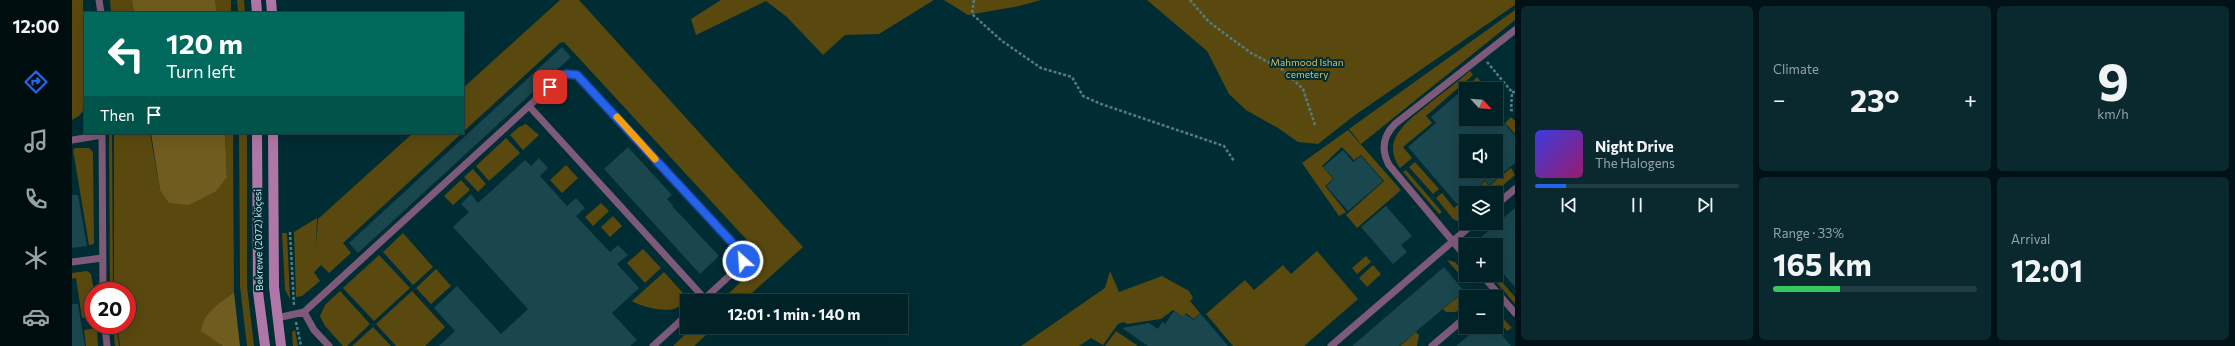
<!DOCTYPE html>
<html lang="en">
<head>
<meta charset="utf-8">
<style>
	:root { --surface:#002126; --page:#0a292e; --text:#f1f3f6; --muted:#95a3a7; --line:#223e43; --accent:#2563eb }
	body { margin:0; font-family:Commissioner,sans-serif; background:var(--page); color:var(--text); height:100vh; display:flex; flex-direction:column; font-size:15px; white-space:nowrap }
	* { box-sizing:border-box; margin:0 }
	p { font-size:13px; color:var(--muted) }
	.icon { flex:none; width:22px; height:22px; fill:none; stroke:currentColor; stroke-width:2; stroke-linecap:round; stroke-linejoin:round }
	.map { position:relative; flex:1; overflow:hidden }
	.sheet { display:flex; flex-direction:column; gap:6px; padding:6px; background:#001215; width:720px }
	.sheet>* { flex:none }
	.guide { position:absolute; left:12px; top:12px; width:380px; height:122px; border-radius:0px; box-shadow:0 4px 16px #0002,0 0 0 1px var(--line); background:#00695c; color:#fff; overflow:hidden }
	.needle { width:26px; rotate:116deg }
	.tools { position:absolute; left:1387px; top:82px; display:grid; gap:8px }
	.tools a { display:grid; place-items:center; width:44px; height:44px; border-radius:0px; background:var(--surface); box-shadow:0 4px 16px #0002,0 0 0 1px var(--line); font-size:20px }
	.speed { position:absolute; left:12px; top:282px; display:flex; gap:8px; font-size:20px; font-weight:700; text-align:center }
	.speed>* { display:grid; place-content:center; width:52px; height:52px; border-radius:50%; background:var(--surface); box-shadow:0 4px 16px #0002,0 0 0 1px var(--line); line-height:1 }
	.speed .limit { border:6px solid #d22; background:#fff; color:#111 }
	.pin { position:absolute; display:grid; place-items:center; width:34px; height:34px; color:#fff; margin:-17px; border-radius:8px; box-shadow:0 2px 6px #0006 }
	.me { position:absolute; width:44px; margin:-22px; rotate:334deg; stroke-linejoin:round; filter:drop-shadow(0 0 3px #0008) }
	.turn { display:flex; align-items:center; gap:14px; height:84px; padding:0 16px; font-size:18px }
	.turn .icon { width:52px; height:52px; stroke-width:2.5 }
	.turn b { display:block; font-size:28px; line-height:34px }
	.then { display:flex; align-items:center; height:38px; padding:0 16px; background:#0003; gap:8px; font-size:15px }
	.big { font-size:30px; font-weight:700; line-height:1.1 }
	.sheet .tile { flex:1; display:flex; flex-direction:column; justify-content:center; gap:6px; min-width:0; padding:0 14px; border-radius:6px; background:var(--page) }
	.sheet .dial { align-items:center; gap:0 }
	.dial b { font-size:52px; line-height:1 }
	.song { display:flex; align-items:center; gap:12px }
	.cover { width:48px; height:48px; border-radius:6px; background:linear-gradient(135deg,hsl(240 70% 55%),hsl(320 70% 35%)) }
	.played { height:4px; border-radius:2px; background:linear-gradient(90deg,var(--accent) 15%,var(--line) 15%) }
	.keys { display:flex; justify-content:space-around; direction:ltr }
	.heat { display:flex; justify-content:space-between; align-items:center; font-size:22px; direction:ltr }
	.charge { height:6px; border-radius:3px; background:linear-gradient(90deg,#34c759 33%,var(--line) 0) }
	.sheet .tiles { flex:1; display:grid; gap:6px; grid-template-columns:repeat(3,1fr) }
	.tile:first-child { grid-row:span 2 }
	.trip { position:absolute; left:608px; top:294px; width:228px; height:40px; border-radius:0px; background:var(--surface); box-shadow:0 4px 16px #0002,0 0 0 1px var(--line); font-weight:700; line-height:40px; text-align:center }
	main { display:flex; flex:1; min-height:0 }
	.menu { display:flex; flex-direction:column; width:72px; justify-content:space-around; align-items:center; background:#000d0f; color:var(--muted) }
	.menu .icon { width:28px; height:28px }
	.menu .active { color:var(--accent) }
	.menu b { font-size:18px; color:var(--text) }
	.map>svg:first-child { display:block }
</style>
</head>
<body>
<main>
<nav class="menu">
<b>12:00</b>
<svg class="icon active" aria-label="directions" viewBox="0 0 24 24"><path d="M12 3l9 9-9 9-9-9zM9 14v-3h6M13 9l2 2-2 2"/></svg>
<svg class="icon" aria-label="music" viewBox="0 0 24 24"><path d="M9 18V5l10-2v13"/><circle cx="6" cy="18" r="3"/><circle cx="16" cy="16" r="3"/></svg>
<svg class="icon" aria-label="phone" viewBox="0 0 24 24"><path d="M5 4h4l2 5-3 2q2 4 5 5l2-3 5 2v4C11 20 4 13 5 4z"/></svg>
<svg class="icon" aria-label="climate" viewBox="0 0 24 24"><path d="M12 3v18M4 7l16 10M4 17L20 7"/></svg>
<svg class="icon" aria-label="car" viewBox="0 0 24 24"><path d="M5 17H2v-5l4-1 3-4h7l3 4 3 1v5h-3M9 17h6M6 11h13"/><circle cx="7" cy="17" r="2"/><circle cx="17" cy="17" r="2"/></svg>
</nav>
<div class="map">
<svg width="1443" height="346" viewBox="0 0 1443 346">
	<rect width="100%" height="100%" fill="#002c33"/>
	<!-- green -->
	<path fill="#5a490f" d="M0 0H11L13 108 7 116 0 120Z
		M38 0H60L62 13H39Z
		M143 0H159V13H145Z
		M165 0H172L173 13H166Z
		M488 0H507L731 247 671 301H648C667 284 691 266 674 239L492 42 488 43 391 132V88Z
		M649 0H862L807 34 773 35 751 55 715 17 694 1 624 35 619 19Z
		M872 0H969L947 6 896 15Z
		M1075 0H1443V5L1283 115 1246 144 1226 142 1206 128 1174 110 1157 94 1135 51Z
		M1443 10V20L1289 144 1277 129Z
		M1398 71 1401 75 1354 116 1360 123 1331 147 1340 158 1328 168C1307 138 1338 120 1359 102 1372 92 1385 82 1398 71Z
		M1405 77 1415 89H1404L1399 83Z
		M1439 117 1443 121V134L1433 123Z
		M454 124 467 135 451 150 438 135 447 127Z
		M1276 130 1329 190 1285 228 1274 215 1312 181 1289 155 1282 160 1270 147 1250 166 1261 179 1253 186 1274 212 1267 216 1230 163Z
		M37 133H40L41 291H38Z
		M42 133H78L88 190 155 177 153 133H161L162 292 150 302 129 330 151 346H48L45 325H55V291H42Z
		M167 133H175V286L182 346H175L168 286Z
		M341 133H390L271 243 279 253 257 273 249 265 242 272 248 281 230 296 224 297 222 232 245 218 244 249 246 219Z
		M434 138 448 153 417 181 404 166Z
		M3 148H17L21 152 22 244 17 245 1 150Z
		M1343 162 1367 189 1361 194 1337 167Z
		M494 165 506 178 490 193 478 180Z
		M1439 168 1443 175 1422 193H1399L1413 181 1417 186Z
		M401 169 414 184 406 192 392 177Z
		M1334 170 1370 212 1367 214 1331 172Z
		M389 180 398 190 381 205 372 196Z
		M1370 193 1382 208 1394 198V217L1388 222 1381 219 1364 198Z
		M529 203 537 211 521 226 513 217Z
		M541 216 550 226 538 237 529 227Z
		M210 233H215L218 299 213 290Z
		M331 233 361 267 341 285 311 252Z
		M571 249 589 268 573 283 555 263Z
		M1245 251 1286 299 1232 346H1161L1134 314 1173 280 1182 290 1211 265 1219 274Z
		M307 255 338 288 302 321 271 288Z
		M1294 256 1299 262 1285 274 1280 268Z
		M1375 260 1383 262 1398 278 1394 282Z
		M1301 265 1309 274 1295 287 1287 278Z
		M364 269 379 286 359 304 344 288Z
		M15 271 19 274 22 291 21 316 10 318 4 278 0 279V273Z
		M1038 271 1047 292 1090 276 1117 291 1121 298 1118 301 1128 313 1122 319 1114 313 1111 317 1101 310 1089 319 1055 324 1052 322 1046 324 1031 345 1019 338 1007 346H949L1033 288Z
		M592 272 611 293C617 320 571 308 560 301Z
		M1418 275H1424L1443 297V304Z
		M268 291 298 324 275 346H271L253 326 248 316 253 305Z
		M340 291 373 327 353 346H324L304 324Z
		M1393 291 1398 297H1394V304L1384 312H1374L1371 309Z
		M1424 311 1440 328 1435 331 1424 318Z
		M41 325H44L47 346H43Z
		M301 327 319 346H280Z
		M621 327H643L622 346H601Z
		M25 328 26 346H14L12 330Z
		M223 330 226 346H221L220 332Z
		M1044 331 1066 346H1033Z
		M1344 332 1347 335 1345 346H1328Z"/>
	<!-- forest -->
	<path fill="#705c1e" d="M60 0H143L145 13H62Z
		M79 133H153L155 177 144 191 117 205 97 203 88 190Z
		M162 292 168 346H151L129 331C132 311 148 304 162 292Z"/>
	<!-- building -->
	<path fill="#1a464e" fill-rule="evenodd" d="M490 47 499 57 286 253 277 243Z
		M1394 87V119H1426L1431 124 1432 123 1443 136V163L1417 185 1413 180 1398 193H1394V196L1385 204 1336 147 1364 123 1359 117ZM1394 141H1424V171H1394Z
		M556 147 600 195 595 199 601 205 600 206 647 256 628 274 532 169Z
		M1271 150 1281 162 1289 156 1311 181 1276 211 1254 186 1262 179 1251 167Z
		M467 158 476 168 468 176 495 206 504 198 513 208 504 216 538 252 546 245 556 255 545 264 567 288 540 313 565 340 558 346H367L383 331 362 308 385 286 429 334 456 309 381 227 397 212 389 204 399 194 406 203 453 160 459 166Z
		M0 195H6L15 246 0 248Z
		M1314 206 1340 236 1329 245 1335 252 1321 264 1289 227Z
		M1443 208V287L1424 265V245H1400Z
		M1372 267 1392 291 1327 346H1280Z
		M0 304H6L13 346H0Z
		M1102 311 1111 317 1113 314 1122 320 1128 313 1156 346H1076L1050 328 1077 323 1086 329 1090 322 1093 324Z
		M1407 327H1423L1439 346H1384Z"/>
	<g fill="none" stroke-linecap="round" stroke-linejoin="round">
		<!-- path -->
		<path stroke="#537c83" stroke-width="2.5" stroke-dasharray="3 2" stroke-linecap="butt" d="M902 0 900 14 930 41 969 68 1000 77 1011 96 1029 104 1152 146 1162 161
			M1118 0 1137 22 1179 53 1211 70 1231 89 1243 125
			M1415 62 1440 92
			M1443 92H1440L1439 110 1443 111
			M218 232 222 306
			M224 322 229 346"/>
		<!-- lane -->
		<path stroke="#7e5a79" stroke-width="7" d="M27 0 29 13
			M457 106 633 299
			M30 133 31 291
			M0 140 30 135
			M1424 205 1443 189
			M1394 257 1317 165C1309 150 1311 136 1323 124L1443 30
			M0 262 30 258
			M1410 275 1443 313
			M1417 297 1424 291
			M232 312 457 106C466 98 484 77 495 74 501 72 505 75 509 79L668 251 671 261 668 266 630 301
			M205 318 232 312 242 330 257 346
			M33 325 35 346
			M581 346 615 315
			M1259 346 1402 223
			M1360 346 1394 317"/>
		<!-- secondary -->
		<path stroke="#af77a8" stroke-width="10" d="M184 0 185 13
			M199 0 200 13
			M185 133 186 292 193 346
			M201 133 202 287 209 346"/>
	</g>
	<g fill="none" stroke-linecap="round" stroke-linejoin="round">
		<!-- route casing -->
		<g stroke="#184099" stroke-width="10">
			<path id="route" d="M478 87 494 74 505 75 668 251 671 261"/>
		</g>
		<!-- route -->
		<use href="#route" stroke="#2563eb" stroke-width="7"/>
		<!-- slow -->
		<path stroke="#f59e0b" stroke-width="7" d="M545 117 583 159"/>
	</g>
	<g text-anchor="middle" stroke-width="4" stroke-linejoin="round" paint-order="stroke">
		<!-- park labels -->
		<g font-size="10" fill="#dabd65" stroke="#002c33">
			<text x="1235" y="66">Mahmood Ishan<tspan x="1235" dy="12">cemetery</tspan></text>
		</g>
		<!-- street labels -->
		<g font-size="10" fill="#c0e4eb" stroke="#002c33">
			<text transform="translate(186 240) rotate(-91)" y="4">Bekrewe (2072) köçesi</text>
		</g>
	</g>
</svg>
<div class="tools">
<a><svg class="needle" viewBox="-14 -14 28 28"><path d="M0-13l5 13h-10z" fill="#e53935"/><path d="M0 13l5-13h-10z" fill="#95a3a7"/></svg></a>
<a><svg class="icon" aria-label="sound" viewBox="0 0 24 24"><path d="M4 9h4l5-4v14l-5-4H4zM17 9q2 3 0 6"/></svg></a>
<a><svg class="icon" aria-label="layers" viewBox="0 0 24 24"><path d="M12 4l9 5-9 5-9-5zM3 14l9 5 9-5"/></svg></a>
<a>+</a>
<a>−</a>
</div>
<div class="speed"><div class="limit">20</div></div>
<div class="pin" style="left:478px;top:87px;background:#d93025"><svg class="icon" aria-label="arrive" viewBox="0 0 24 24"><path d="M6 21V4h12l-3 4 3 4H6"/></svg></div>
<svg class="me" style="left:671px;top:261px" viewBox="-20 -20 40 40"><circle r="17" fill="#2563eb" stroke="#fff" stroke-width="3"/><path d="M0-11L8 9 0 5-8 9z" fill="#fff"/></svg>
<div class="trip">12:01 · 1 min · 140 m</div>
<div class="guide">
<div class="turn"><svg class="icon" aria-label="left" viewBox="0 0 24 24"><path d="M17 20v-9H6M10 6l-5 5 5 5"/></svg><div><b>120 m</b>Turn left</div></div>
<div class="then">Then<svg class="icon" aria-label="arrive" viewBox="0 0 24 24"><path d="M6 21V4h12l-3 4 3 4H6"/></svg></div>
</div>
</div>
<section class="sheet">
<div class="tiles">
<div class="tile">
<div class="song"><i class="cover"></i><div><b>Night Drive</b><p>The Halogens</p></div></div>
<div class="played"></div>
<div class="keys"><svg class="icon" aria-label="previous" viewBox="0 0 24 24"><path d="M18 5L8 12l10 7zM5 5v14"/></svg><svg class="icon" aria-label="pause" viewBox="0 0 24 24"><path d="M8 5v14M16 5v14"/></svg><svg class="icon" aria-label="next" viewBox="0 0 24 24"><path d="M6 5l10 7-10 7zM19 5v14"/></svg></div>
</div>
<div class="tile"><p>Climate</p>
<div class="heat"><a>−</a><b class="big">23°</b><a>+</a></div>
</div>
<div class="tile dial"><b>9</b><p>km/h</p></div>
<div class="tile"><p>Range · 33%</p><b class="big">165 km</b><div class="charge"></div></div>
<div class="tile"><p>Arrival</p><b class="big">12:01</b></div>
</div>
</section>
</main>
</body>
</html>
